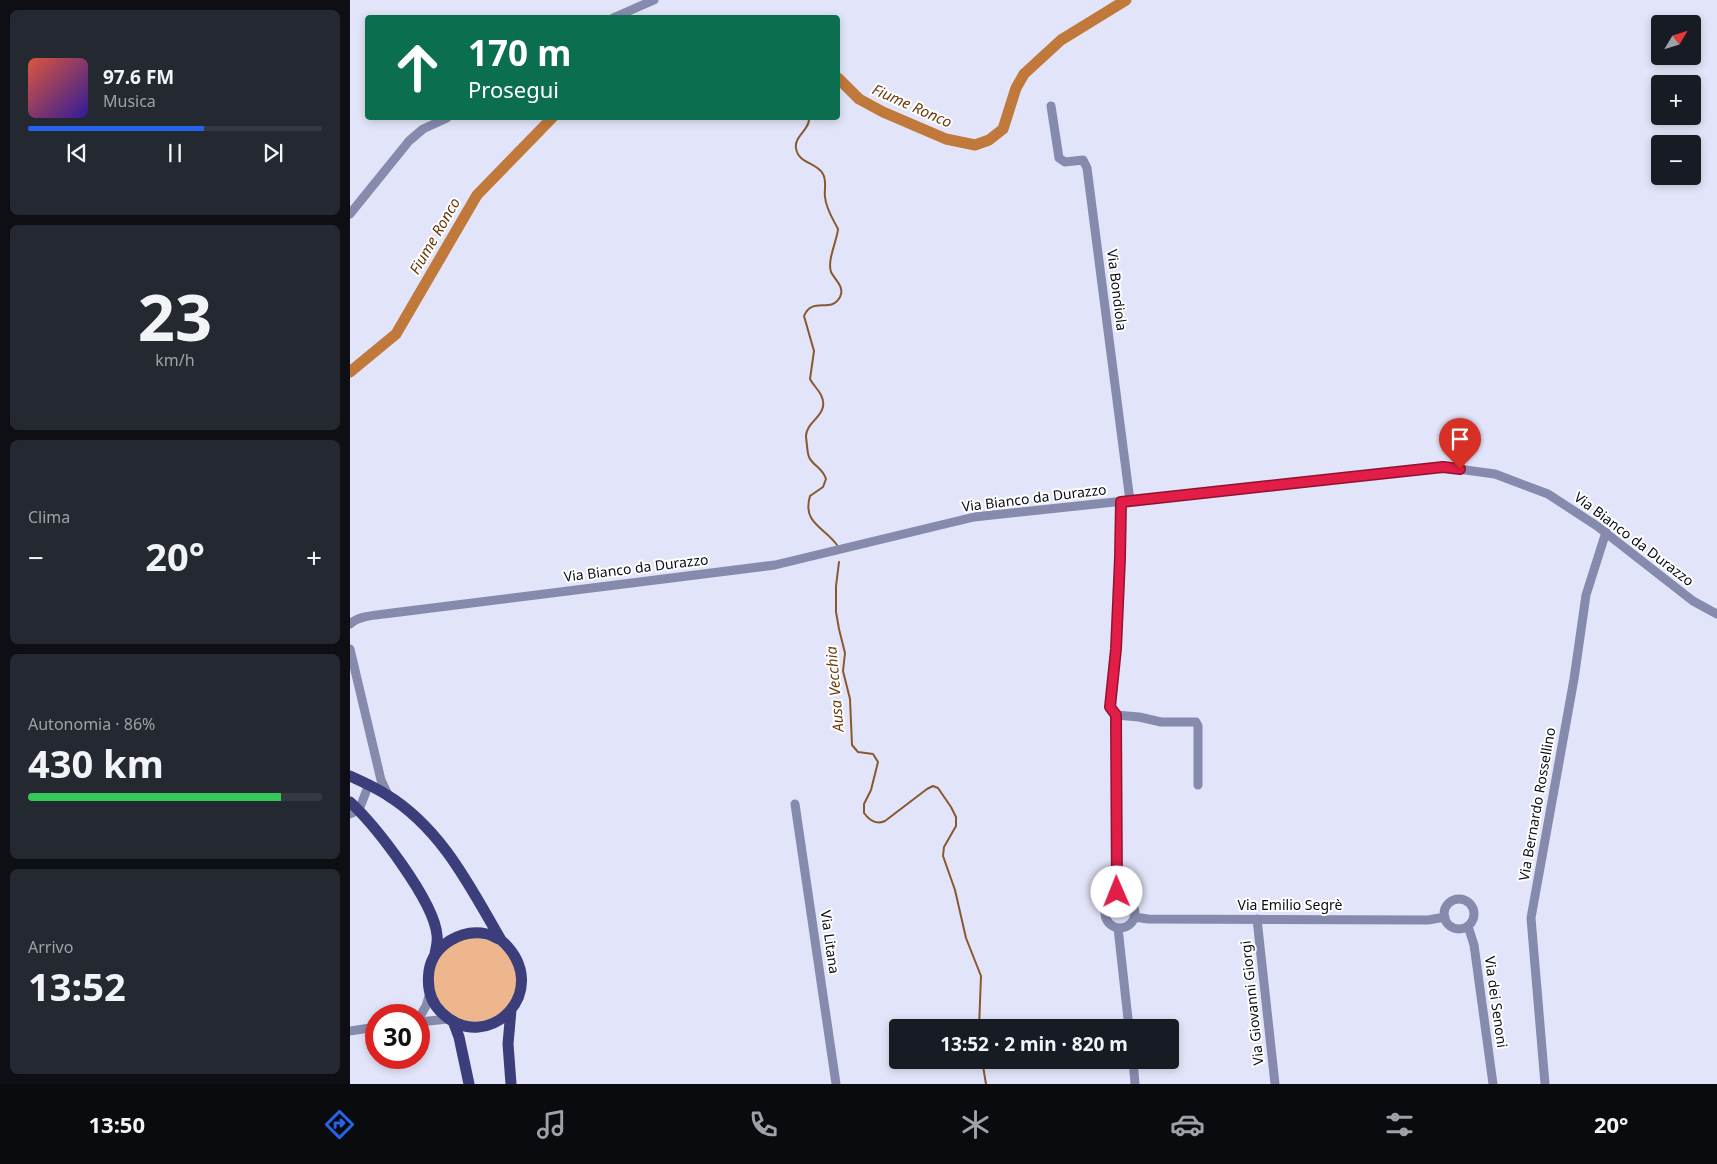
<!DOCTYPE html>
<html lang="it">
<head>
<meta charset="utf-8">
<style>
	:root { --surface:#171b24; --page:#242831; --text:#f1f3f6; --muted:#9ea1a6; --line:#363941; --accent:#2563eb }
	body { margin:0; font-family:"Noto Sans",sans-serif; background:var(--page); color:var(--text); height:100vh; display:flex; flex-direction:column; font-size:19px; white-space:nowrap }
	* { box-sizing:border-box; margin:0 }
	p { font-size:16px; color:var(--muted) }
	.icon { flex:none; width:28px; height:28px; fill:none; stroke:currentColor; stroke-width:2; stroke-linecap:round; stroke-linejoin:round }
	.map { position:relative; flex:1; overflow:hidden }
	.details { display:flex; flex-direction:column; gap:10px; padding:10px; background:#0d0f14; width:350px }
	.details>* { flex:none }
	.top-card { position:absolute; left:15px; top:15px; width:475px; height:105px; border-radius:5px; box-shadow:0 2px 8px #0003; background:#0b6e4f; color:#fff; overflow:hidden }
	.needle { width:32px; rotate:52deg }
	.tools { position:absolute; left:1301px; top:15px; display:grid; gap:10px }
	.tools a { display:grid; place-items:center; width:50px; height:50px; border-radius:5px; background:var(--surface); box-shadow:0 2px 8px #0003; font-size:25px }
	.speed { position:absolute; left:15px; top:1004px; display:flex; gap:10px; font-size:25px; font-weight:700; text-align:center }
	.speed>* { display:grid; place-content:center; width:65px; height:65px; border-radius:50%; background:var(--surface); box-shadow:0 2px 8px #0003; line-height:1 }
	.speed .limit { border:8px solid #d22; background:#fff; color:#111 }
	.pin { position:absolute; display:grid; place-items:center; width:42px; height:42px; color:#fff; margin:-51px -21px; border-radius:50% 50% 50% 0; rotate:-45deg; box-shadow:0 0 5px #0007 }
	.pin .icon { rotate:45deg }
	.me { position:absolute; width:55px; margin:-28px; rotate:359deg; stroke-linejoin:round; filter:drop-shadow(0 0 4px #0008) }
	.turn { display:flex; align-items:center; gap:18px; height:105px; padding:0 20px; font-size:22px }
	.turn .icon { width:65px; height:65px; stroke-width:2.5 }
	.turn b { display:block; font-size:35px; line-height:42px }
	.big { font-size:38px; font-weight:700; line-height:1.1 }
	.details .card { flex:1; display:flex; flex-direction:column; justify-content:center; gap:8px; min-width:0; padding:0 18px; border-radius:8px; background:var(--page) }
	.details .dial { align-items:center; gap:0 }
	.dial b { font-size:65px; line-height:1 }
	.song { display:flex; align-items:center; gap:15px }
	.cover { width:60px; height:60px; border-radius:8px; background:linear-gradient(135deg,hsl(10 70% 55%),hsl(250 70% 35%)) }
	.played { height:5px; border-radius:2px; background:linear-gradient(90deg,var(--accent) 60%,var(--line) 60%) }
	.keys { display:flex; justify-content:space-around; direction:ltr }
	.heat { display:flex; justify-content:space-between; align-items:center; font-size:28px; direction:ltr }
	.charge { height:8px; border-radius:4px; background:linear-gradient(90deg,#34c759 86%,var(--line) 0) }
	.trip { position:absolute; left:539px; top:1019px; width:290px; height:50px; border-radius:5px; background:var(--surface); box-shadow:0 2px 8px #0003; font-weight:700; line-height:50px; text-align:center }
	.tab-bar { display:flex; height:80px; justify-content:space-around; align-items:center; background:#090b0e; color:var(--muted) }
	.tab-bar .icon { width:35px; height:35px }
	.tab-bar .selected { color:var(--accent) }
	.tab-bar b { font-size:22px; color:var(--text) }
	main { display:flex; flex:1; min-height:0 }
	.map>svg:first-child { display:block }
</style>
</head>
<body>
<main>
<section class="details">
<div class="card">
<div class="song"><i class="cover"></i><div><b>97.6 FM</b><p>Musica</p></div></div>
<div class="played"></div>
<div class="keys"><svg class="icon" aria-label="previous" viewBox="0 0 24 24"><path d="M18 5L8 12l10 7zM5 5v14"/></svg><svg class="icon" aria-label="pause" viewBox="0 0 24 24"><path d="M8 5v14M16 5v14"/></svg><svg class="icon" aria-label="next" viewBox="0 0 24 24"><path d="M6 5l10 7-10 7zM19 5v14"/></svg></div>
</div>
<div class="card dial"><b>23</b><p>km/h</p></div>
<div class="card"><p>Clima</p>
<div class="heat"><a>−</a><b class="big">20°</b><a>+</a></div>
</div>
<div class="card"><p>Autonomia · 86%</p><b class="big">430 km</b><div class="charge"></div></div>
<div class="card"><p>Arrivo</p><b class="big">13:52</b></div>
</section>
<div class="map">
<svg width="1367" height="1084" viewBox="0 0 1367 1084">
	<rect width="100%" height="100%" fill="#e2e5f9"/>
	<!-- green -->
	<path fill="#eeb68c" d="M83 980a42 42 0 1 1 84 0a42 42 0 1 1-84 0Z"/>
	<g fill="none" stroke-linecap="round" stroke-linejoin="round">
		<!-- stream -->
		<path stroke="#8a5830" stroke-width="2" d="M459 118C460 130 444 136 446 148 448 164 467 162 473 174 477 181 474 190 475 197 476 209 483 219 488 229 487 241 477 260 481 272 485 280 495 287 490 297 481 314 462 296 454 316L464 351 460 379C463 385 468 389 471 395 481 415 455 421 456 437 457 443 457 452 459 457 463 466 473 468 476 479L473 487 460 496C452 523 474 527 487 545
			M489 562 486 586V612L489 629 495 653 493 671 500 699 502 745 508 752 523 754 528 762 521 790 514 804V813C519 820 526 825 535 821L577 789 583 786 588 788 601 807 606 817V826L594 847 593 856 605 890 616 938 631 976 629 1028
			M632 1060 636 1084"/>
		<!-- river -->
		<path stroke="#c1783b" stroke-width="11" d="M488 78 509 99 533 112 596 139 625 145 639 140 653 129 666 88 674 74 711 40 776 0
			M0 372 46 334 127 195 202 118"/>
		<!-- minor -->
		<path stroke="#868bae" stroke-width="9" d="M263 18 304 0
			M701 106 709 158 715 162 733 160 737 168 780 501
			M0 214 59 141 73 129 97 118
			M771 502V558L766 649 760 707 766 715 789 717 811 722H846L848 726V785
			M0 624C9 615 29 615 42 613L425 565 624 517 1093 467 1145 474 1198 494 1247 526 1343 601 1367 614
			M0 649 31 780 38 795
			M766 715 767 898
			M445 804 486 1084
			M0 814 9 810 19 784
			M755 913a15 15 0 1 1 30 0a15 15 0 1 1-30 0Z
			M1094 914a15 15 0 1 1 30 0a15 15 0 1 1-30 0Z
			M784 917 798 919 1078 920 1095 917
			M907 919 925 1084
			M1118 926 1124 945 1143 1084
			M768 928 779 1028
			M69 1018 76 1006 80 993
			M69 1022 98 1019
			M0 1031 26 1027
			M783 1060 785 1084
			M1195 1084 1181 918 1224 679 1236 595 1256 532"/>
		<!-- major -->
		<path stroke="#3b3e7b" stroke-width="11" d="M0 776C13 782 25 787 37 795 92 829 120 887 151 940 206 989 138 1057 92 1013 80 1002 77 986 79 971 83 945 112 928 137 934 141 935 146 938 151 940
			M0 802C26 826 84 901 87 935 88 942 86 948 85 954
			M103 1021 109 1037 119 1084
			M161 1084 158 1044 161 1010"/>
	</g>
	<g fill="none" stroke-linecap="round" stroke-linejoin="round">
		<!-- route casing -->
		<g stroke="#92132f" stroke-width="12">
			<path id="route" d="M767 892 766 715 760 707 766 649 770 558 771 502 1093 467 1110 469"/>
		</g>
		<!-- route -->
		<use href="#route" stroke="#e11d48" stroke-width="9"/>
	</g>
	<g text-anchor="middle" stroke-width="4" stroke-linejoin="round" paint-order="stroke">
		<!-- street labels -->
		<g font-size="14" fill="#0a0c16" stroke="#fff">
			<text transform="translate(767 290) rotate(83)" y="5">Via Bondiola</text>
			<text transform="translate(684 498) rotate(-7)" y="5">Via Bianco da Durazzo</text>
			<text transform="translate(1284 539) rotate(37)" y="5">Via Bianco da Durazzo</text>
			<text transform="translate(286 568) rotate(-7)" y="5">Via Bianco da Durazzo</text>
			<text transform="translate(1187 804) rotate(-80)" y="5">Via Bernardo Rossellino</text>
			<text x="940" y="910">Via Emilio Segrè</text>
			<text transform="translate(480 942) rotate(82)" y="5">Via Litana</text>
			<text transform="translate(1146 1002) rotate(82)" y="5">Via dei Senoni</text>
			<text transform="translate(902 1003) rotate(-96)" y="5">Via Giovanni Giorgi</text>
		</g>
		<!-- water labels -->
		<g font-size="15" font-style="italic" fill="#6b3a0b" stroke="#fff">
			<text transform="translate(562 106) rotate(24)" y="5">Fiume Ronco</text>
			<text transform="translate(85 236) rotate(-60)" y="5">Fiume Ronco</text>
			<text transform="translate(485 689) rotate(-95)" y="5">Ausa Vecchia</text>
		</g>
	</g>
</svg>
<div class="tools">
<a><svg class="needle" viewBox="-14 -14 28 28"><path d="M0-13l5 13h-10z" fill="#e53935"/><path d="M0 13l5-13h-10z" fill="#9ea1a6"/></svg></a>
<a>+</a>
<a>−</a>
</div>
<div class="speed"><div class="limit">30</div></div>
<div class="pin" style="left:1110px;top:469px;background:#d93025"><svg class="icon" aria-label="arrive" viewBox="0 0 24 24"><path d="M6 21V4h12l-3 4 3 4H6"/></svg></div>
<svg class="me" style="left:767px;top:892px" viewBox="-20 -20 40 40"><circle r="19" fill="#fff"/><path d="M0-13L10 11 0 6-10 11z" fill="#e11d48"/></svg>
<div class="trip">13:52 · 2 min · 820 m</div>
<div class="top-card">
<div class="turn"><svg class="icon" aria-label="ahead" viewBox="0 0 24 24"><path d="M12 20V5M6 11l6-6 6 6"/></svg><div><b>170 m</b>Prosegui</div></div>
</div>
</div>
</main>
<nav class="tab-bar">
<b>13:50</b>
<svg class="icon selected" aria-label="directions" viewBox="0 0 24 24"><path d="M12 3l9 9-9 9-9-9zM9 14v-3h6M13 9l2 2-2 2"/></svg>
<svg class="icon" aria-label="music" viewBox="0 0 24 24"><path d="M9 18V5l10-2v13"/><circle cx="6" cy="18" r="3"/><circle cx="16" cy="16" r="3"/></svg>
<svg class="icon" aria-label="phone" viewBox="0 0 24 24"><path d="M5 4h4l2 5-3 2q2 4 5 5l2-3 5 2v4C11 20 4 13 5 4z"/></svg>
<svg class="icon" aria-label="climate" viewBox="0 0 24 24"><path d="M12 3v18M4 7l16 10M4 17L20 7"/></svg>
<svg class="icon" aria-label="car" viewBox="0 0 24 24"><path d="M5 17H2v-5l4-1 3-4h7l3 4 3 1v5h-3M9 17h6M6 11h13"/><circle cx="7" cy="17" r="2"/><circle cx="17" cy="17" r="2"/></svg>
<svg class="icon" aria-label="filters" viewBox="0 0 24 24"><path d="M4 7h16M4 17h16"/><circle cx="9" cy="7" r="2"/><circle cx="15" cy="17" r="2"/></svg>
<b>20°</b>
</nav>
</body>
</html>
